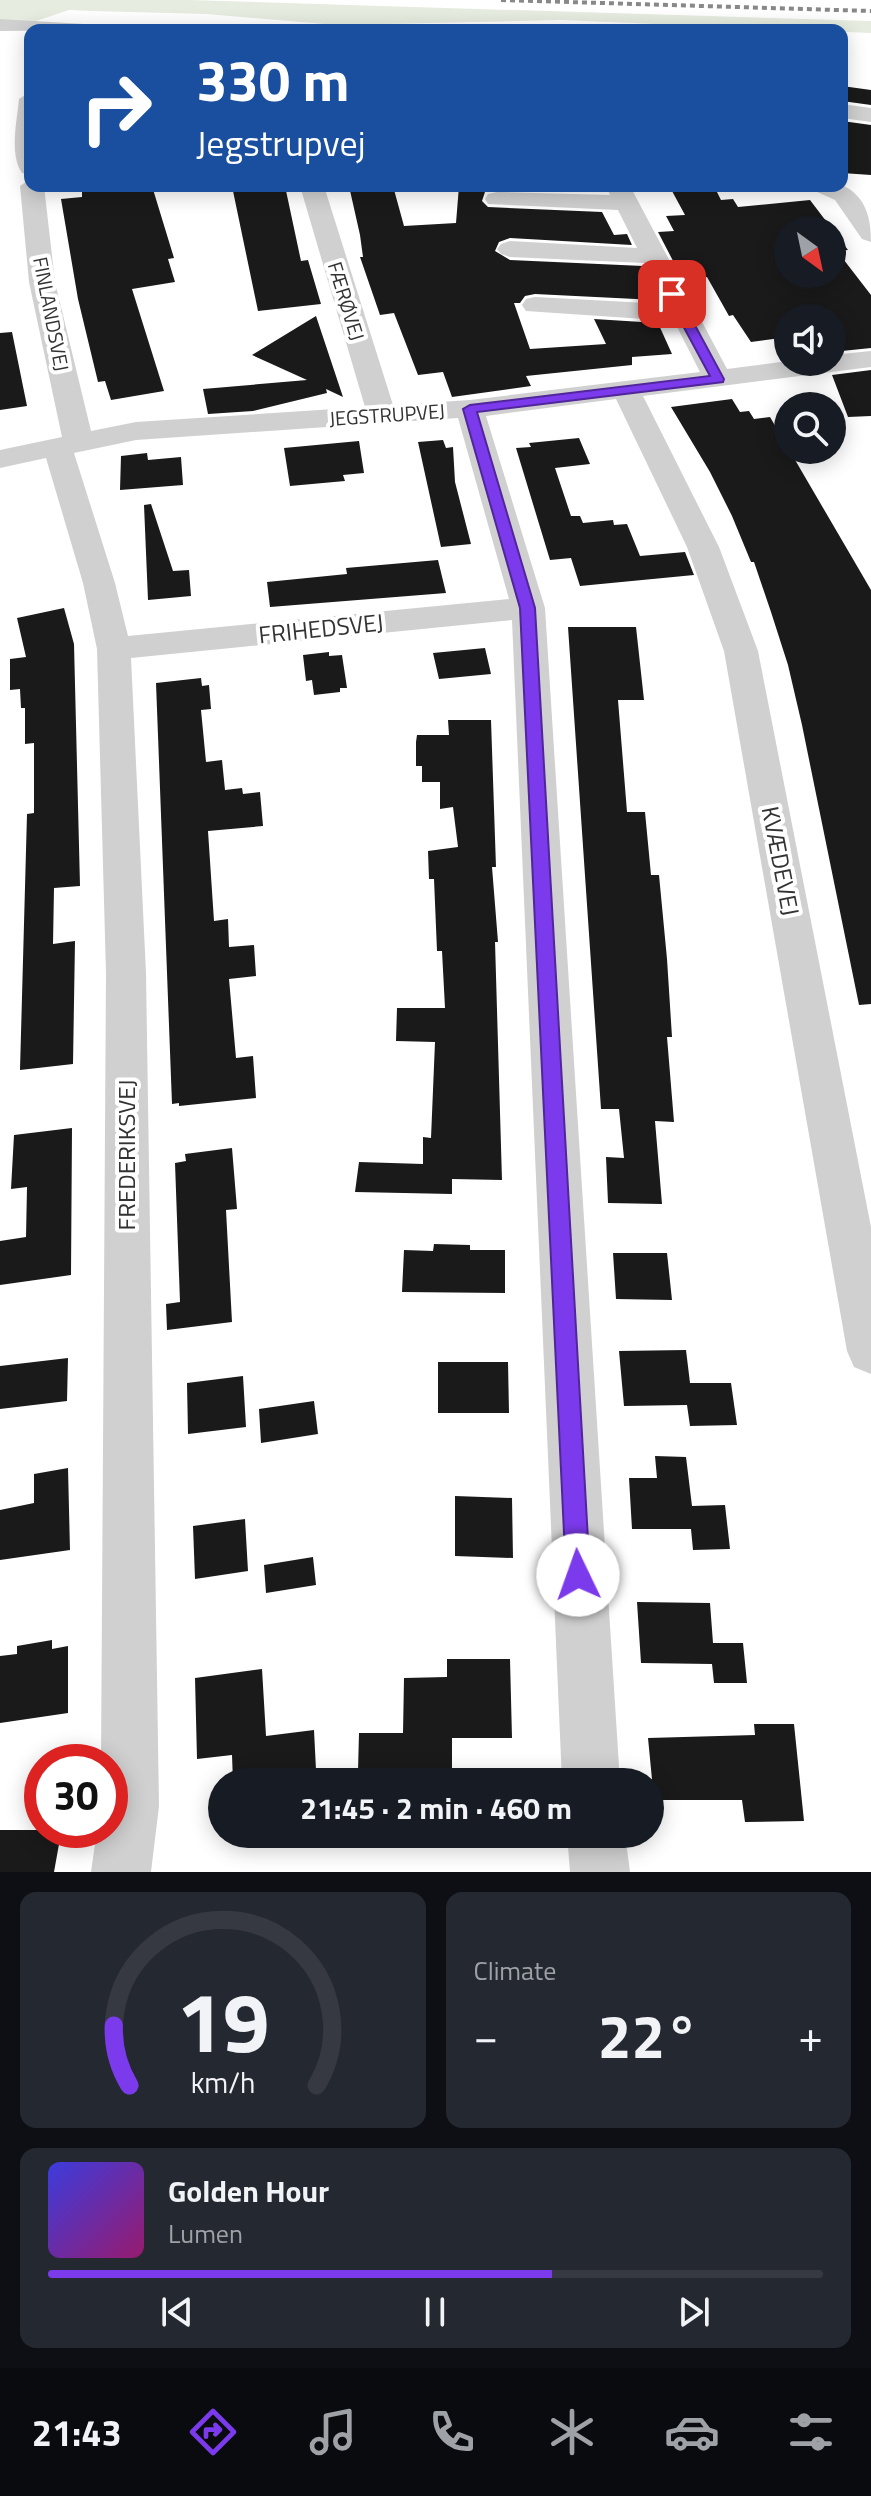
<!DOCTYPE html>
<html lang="en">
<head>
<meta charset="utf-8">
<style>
	:root { --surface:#171b24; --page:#242831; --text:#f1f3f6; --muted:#9ea1a6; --line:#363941; --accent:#7c3aed }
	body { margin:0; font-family:"Titillium Web",sans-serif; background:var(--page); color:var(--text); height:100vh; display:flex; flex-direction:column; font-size:30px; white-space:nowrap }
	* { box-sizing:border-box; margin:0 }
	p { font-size:26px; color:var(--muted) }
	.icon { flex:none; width:44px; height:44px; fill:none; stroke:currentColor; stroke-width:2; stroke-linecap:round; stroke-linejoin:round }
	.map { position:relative; height:1872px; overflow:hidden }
	.side { display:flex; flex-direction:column; gap:20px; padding:20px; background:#0d0f14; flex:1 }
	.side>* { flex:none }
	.hud { position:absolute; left:24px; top:24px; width:824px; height:168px; border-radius:16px; box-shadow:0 4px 20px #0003; background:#1a4fa0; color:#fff; overflow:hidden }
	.needle { width:52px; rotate:147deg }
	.buttons { position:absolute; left:774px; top:216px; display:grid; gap:16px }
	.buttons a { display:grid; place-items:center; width:72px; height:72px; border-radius:50%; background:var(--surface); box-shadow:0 4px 20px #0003; font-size:40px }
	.speed { position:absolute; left:24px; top:1744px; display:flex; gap:16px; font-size:40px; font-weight:700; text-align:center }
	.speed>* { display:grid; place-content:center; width:104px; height:104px; border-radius:50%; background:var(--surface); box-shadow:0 4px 20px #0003; line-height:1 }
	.speed .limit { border:12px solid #d22; background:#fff; color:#111 }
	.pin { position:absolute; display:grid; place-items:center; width:68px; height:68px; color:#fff; margin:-34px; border-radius:16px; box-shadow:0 4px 12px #0006 }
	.me { position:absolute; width:88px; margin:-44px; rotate:357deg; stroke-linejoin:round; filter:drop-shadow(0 0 6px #0008) }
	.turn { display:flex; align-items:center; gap:28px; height:168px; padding:0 40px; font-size:36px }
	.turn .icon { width:104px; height:104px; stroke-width:2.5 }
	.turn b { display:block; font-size:56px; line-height:68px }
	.big { font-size:60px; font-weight:700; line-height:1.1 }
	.side .widget { flex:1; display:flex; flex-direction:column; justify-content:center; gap:12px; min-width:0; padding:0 28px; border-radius:16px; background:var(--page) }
	.side .dial { align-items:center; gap:0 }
	.dial svg { height:208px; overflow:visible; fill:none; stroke:var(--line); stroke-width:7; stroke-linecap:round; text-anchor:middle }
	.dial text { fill:var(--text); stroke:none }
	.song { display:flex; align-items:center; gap:24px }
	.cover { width:96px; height:96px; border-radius:12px; background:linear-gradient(135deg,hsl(240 70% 55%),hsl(320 70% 35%)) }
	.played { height:8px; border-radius:4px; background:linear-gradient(90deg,var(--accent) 65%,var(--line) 65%) }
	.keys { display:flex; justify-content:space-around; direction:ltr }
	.heat { display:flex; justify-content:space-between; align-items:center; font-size:44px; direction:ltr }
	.side .tiles { flex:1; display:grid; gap:20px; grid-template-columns:1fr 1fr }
	.widget:last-child { grid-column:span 2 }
	.trip { position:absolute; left:208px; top:1768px; width:456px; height:80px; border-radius:40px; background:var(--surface); box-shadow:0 4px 20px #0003; font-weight:700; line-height:80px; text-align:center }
	.menu { display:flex; height:128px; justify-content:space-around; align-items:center; background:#090b0e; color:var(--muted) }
	.menu .icon { width:56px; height:56px }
	.menu .current { color:var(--accent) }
	.menu b { font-size:36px; color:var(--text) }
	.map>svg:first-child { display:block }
</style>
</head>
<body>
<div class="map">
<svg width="871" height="1872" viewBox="0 0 871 1872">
	<rect width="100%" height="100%" fill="#fff"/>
	<!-- green -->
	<path fill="#e6ecdf" d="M0 0H189L871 21V33L561 20 337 25 206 14 93 11 69 10 33 22 0 20Z"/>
	<!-- building -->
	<path fill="#1a1a1a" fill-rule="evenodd" d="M842 86 871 90V105L842 101Z
		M842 121 871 125V175L842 173Z
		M82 186H152L174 258 168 259 175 282 132 289 164 391 111 400 105 381 98 382 78 299 61 199 82 197Z
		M255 186H285L301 261 308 260 321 304 258 311 233 191 256 190Z
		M349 186H393L404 226 456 223 459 186H589L592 192 496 189 485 192 482 201 488 207 602 212 614 235 627 234 632 245 510 238 499 242 495 251 510 260 643 266 652 283H646L656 300 535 294 525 296 520 303H514L530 349 606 344 594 319 658 323 672 354 632 357V365L526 376 531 386 452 397 443 372 418 375 394 313 380 315 360 257H363L360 235Z
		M715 188 721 200 733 199 738 207 810 200 848 250 837 251 871 295V348L832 352V318H788V337L751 342 733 315 729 316 707 277 683 280 658 232 674 231 666 216 685 215 672 191ZM788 230H832V274H788Z
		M316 316 343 397 326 389 327 393 253 411 208 414 203 389 307 380 252 355Z
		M12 332 27 406 0 410V333Z
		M871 370V416L848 417 832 375Z
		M732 399 740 412 749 411 754 419 770 417 871 590V1004L859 1005 802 725 788 665 771 612 754 562H751L732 516 710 472 671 407Z
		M579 438 590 464 555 468 571 516H580L583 523 613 520 614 525 627 524 640 556 685 552 694 575 580 586 571 558 550 560 516 448 531 447 529 443Z
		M443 440 446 448 453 447 455 482 471 544 441 547 418 442Z
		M359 441 364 473 343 475 345 481 290 486 284 448Z
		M147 453 148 460 181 457 183 485 120 490 121 456Z
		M151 504 173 571 189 570 191 596 148 600 144 505Z
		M438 560 446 593 270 607 267 582 347 574 346 568Z
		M64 608 74 644 80 886 54 888 53 944 75 941 73 1064 20 1070 27 814 34 813V743L25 744V708H21L20 689 10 690V659L26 657 17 618Z
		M568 627H636L644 700H618L627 812H645L651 875H659L667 959 672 1037H667L674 1122 655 1121 662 1204 608 1203 606 1157 624 1158 619 1109H601Z
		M485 648 491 674 439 679 433 653Z
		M329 652V656L342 655 347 688H340V692L314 695 312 680 306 681 303 655Z
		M201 678 202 686 209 685 211 709 201 710 206 762 222 760 225 790 242 788 243 794 260 792 263 826 208 831 214 921 228 919 229 947 254 945 256 976 229 979 236 1058 253 1056 256 1098 179 1106V1103L172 1104 156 683Z
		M448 720H491L496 867H492L498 942H495L502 1180 452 1179V1194L355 1192 359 1162 423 1164V1137L431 1138 435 1042 396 1041 397 1008H445L442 951H437L434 879H429L428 851 458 847 453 807 440 809V782H422V766H416V742L417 735H449Z
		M72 1128 71 1275 0 1285V1241L26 1237 27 1187 11 1189 14 1135Z
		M232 1148 237 1209 226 1210 232 1322 167 1330 166 1304 180 1302 175 1163 186 1161 185 1154Z
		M434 1244 470 1245V1250H505V1293L402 1292 404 1250 433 1251Z
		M613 1253H667L672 1300 616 1299Z
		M686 1350 690 1383H731L737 1425 690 1426 687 1405 624 1406 619 1351Z
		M68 1358 67 1401 0 1409V1366Z
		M438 1362H508L509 1413H438Z
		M243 1376 246 1427 188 1434 187 1383Z
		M314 1401 318 1434 261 1443 259 1409Z
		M655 1456 686 1457 692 1506 725 1505 730 1549 693 1550 691 1529H632L629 1478H657Z
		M68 1468 70 1550 0 1560V1510L34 1503V1474Z
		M455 1496 512 1498 513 1558 455 1556Z
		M245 1519 248 1571 195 1579 193 1526Z
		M313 1557 316 1585 266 1593 264 1565Z
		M637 1602 710 1603 713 1643H743L747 1683H714L712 1664 641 1663Z
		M52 1640V1649L68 1646V1713L0 1723V1656L17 1654V1646Z
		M447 1659H510L512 1738H452V1770L358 1771 359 1733H403L404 1678 447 1677Z
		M262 1669 266 1736 314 1730 316 1770 233 1782 232 1755 197 1759 195 1678Z
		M754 1724H794L804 1821 745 1822 742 1800H654L648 1738 755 1735Z
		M0 1830H57L56 1833H61L54 1872H0Z"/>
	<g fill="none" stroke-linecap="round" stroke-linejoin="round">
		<!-- minor -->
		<path fill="#d0d0d0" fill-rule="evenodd" d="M0 19 84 24 95 30 0 31Z
			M30 92V175L22 173C9 154 17 121 19 99Z
			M842 104 871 108V122L842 118Z
			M30 179V186H44L55 282 91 431 136 422 365 407 300 186H324L393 405 470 400 700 372 674 321 526 311 522 305 526 299 535 297 666 304 645 263 510 257 501 254 497 249 501 244 510 241 637 248 618 210 488 204 485 199 488 194 497 192 610 195 606 186H630L727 369 788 361 832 362V355L871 351V367L643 396 719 547 758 651 871 1227V1374L854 1367 847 1351 724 651 687 547 616 399 486 416 545 608 620 1782H562L512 620 131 658 146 973 159 1806 151 1872H91L97 1830H110V1762H101L106 973 97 649 83 583 46 458 0 468V450L62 437 29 282 20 186ZM458 418 509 599 128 636 115 583 74 453 136 440Z
			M842 185C866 196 871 218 871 242L862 239 835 200 815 191 812 186Z
			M567 1834H625L630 1872H570Z"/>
		<!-- rail -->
		<path stroke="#888" stroke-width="4" stroke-dasharray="5 4" stroke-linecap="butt" d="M501 0 871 11"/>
	</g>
	<!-- route -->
	<path fill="#7c3aed" stroke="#51269a" stroke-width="2" d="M672 290 678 294 724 379 723 382 477 412 535 608 590 1575 586 1583 578 1587 569 1583 566 1575 520 608 463 409 470 405 710 376 666 294Z"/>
	<g text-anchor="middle" stroke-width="8" stroke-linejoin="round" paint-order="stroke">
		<!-- far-street labels -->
		<g font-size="20" fill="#333" stroke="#fff">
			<text transform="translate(346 301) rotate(73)" y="7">FÆRØVEJ</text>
			<text transform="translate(51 314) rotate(79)" y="7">FINLANDSVEJ</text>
			<text transform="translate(387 415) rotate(-4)" y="7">JEGSTRUPVEJ</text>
		</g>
		<!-- street labels -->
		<g font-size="24" fill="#333" stroke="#fff">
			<text transform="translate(321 629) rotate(-6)" y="8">FRIHEDSVEJ</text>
			<text transform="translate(780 861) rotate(79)" y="8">KVÆDEVEJ</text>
			<text transform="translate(127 1155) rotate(-90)" y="8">FREDERIKSVEJ</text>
		</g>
	</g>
</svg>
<div class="buttons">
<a><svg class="needle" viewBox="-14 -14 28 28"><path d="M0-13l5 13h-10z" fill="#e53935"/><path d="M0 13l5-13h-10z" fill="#9ea1a6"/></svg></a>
<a><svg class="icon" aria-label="sound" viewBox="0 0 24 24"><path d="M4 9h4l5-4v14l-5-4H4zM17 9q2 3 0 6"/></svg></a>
<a><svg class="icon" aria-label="search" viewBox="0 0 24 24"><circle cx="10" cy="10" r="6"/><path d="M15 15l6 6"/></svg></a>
</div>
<div class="speed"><div class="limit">30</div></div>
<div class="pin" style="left:672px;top:294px;background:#d93025"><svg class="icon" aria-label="arrive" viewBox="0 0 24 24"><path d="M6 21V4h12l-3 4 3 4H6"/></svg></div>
<svg class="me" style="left:578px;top:1575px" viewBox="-20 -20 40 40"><circle r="19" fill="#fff"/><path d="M0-13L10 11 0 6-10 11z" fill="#7c3aed"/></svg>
<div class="trip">21:45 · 2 min · 460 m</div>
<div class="hud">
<div class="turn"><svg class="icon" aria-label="right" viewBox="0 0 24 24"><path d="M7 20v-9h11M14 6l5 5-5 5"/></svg><div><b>330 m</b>Jegstrupvej</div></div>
</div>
</div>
<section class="side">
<div class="tiles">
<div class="widget dial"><svg viewBox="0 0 100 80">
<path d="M14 69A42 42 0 1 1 86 69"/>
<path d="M14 69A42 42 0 0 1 8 46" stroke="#7c3aed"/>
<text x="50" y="56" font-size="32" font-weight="700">19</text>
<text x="50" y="72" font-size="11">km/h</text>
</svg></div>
<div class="widget"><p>Climate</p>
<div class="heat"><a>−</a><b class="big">22°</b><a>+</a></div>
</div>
<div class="widget">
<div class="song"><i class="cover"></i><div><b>Golden Hour</b><p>Lumen</p></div></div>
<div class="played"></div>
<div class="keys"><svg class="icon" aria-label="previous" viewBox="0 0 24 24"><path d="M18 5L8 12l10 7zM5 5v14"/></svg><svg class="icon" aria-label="pause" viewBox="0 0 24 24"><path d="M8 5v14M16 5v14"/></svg><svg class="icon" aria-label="next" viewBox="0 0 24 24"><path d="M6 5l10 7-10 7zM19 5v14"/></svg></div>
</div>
</div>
</section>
<nav class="menu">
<b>21:43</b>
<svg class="icon current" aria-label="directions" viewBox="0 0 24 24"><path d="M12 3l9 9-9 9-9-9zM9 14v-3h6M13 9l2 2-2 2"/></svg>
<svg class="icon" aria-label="music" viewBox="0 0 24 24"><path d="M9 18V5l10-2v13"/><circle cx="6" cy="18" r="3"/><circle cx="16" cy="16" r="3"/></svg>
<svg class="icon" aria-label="phone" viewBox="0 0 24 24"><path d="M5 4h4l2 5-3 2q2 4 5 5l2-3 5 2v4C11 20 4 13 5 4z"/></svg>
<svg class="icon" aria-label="climate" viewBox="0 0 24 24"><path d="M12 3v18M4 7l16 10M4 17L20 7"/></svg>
<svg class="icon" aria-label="car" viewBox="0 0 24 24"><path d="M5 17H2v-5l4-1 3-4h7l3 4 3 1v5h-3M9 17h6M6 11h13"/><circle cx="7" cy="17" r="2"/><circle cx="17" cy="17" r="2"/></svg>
<svg class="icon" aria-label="filters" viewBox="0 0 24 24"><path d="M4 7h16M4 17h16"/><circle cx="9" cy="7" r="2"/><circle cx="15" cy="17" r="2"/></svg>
</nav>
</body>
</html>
